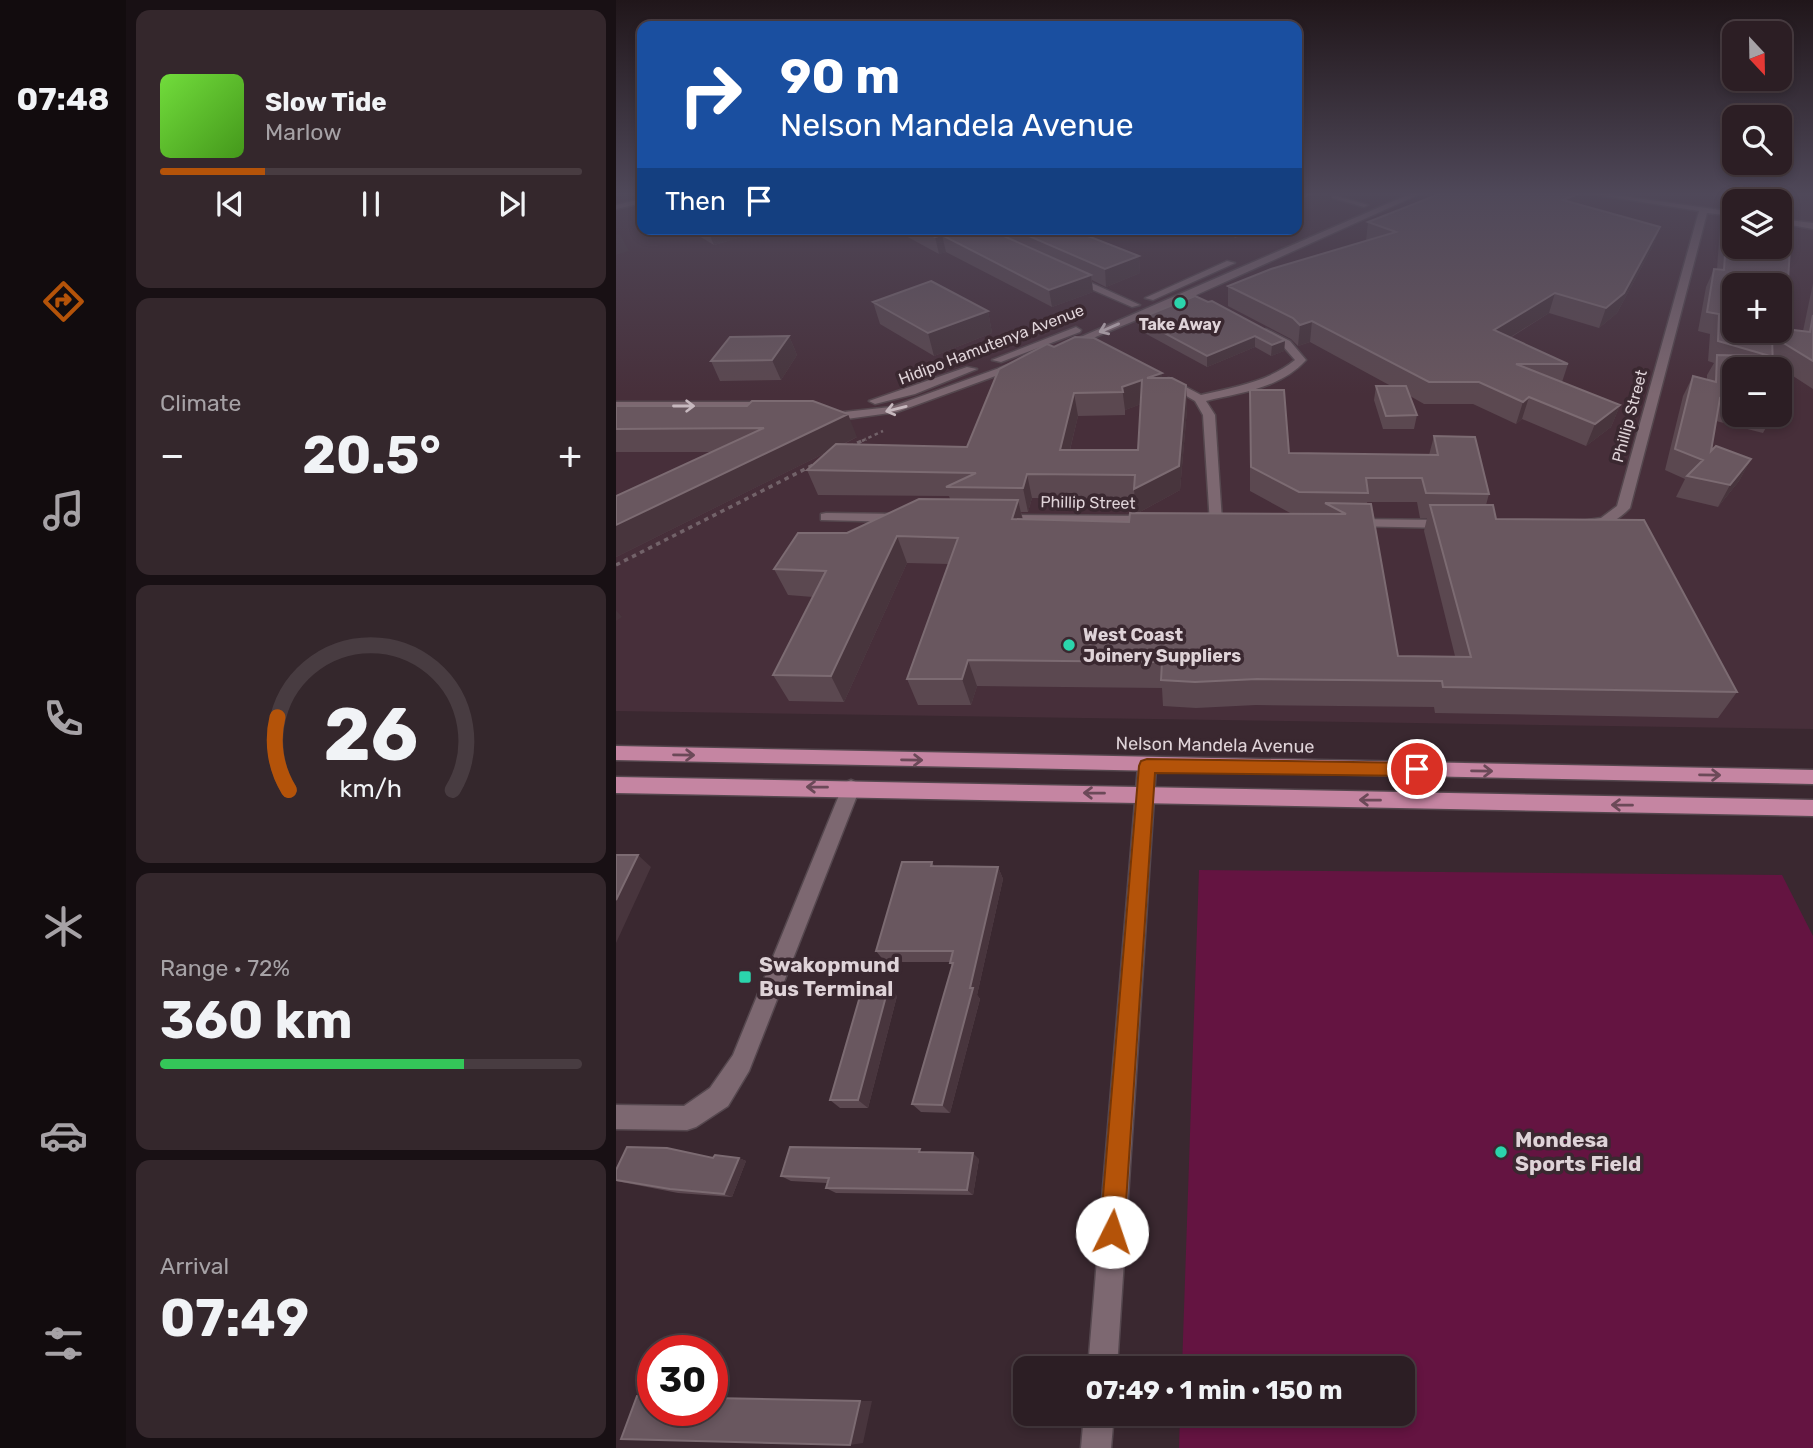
<!DOCTYPE html>
<html lang="en">
<head>
<meta charset="utf-8">
<style>
	:root { --surface:#2c1e24; --page:#34272c; --text:#f1f3f6; --muted:#a6a2a6; --line:#483c41; --accent:#b45309 }
	body { margin:0; font-family:Rubik,sans-serif; background:var(--page); color:var(--text); height:100vh; display:flex; flex-direction:column; font-size:26px; white-space:nowrap }
	* { box-sizing:border-box; margin:0 }
	p { font-size:23px; color:var(--muted) }
	.icon { flex:none; width:38px; height:38px; fill:none; stroke:currentColor; stroke-width:2; stroke-linecap:round; stroke-linejoin:round }
	.map { position:relative; flex:1; overflow:hidden }
	.panel { display:flex; flex-direction:column; gap:10px; padding:10px; background:#181014; width:490px }
	.panel>* { flex:none }
	.top-card { position:absolute; left:21px; top:21px; width:665px; height:214px; border-radius:14px; box-shadow:0 4px 10px #0003,0 0 0 2px var(--line); background:#1a4fa0; color:#fff; overflow:hidden }
	.needle { width:46px; rotate:158deg }
	.tools { position:absolute; left:1106px; top:21px; display:grid; gap:14px }
	.tools a { display:grid; place-items:center; width:70px; height:70px; border-radius:14px; background:var(--surface); box-shadow:0 4px 10px #0003,0 0 0 2px var(--line); font-size:35px }
	.speed { position:absolute; left:21px; top:1335px; display:flex; gap:14px; font-size:35px; font-weight:700; text-align:center }
	.speed>* { display:grid; place-content:center; width:91px; height:91px; border-radius:50%; background:var(--surface); box-shadow:0 4px 10px #0003,0 0 0 2px var(--line); line-height:1 }
	.speed .limit { border:10px solid #d22; background:#fff; color:#111 }
	.pin { position:absolute; display:grid; place-items:center; width:60px; height:60px; color:#fff; margin:-30px; border:4px solid #fff; border-radius:50%; box-shadow:0 2px 7px #0007 }
	.me { position:absolute; width:77px; margin:-38px; rotate:4deg; stroke-linejoin:round; filter:drop-shadow(0 0 5px #0008) }
	.turn { display:flex; align-items:center; gap:24px; height:147px; padding:0 28px; font-size:32px }
	.turn .icon { width:91px; height:91px; stroke-width:2.5 }
	.turn b { display:block; font-size:49px; line-height:60px }
	.then { display:flex; align-items:center; height:66px; padding:0 28px; background:#0003; gap:14px; font-size:26px }
	.big { font-size:52px; font-weight:700; line-height:1.1 }
	.panel .widget { flex:1; display:flex; flex-direction:column; justify-content:center; gap:10px; min-width:0; padding:0 24px; border-radius:14px; background:var(--page) }
	.panel .dial { align-items:center; gap:0 }
	.dial svg { height:182px; overflow:visible; fill:none; stroke:var(--line); stroke-width:7; stroke-linecap:round; text-anchor:middle }
	.dial text { fill:var(--text); stroke:none }
	.song { display:flex; align-items:center; gap:21px }
	.cover { width:84px; height:84px; border-radius:10px; background:linear-gradient(135deg,hsl(100 70% 55%),hsl(100 70% 35%)) }
	.played { height:7px; border-radius:4px; background:linear-gradient(90deg,var(--accent) 25%,var(--line) 25%) }
	.keys { display:flex; justify-content:space-around; direction:ltr }
	.heat { display:flex; justify-content:space-between; align-items:center; font-size:38px; direction:ltr }
	.charge { height:10px; border-radius:5px; background:linear-gradient(90deg,#34c759 72%,var(--line) 0) }
	.trip { position:absolute; left:397px; top:1356px; width:402px; height:70px; border-radius:14px; background:var(--surface); box-shadow:0 4px 10px #0003,0 0 0 2px var(--line); font-weight:700; line-height:70px; text-align:center }
	main { display:flex; flex:1; min-height:0 }
	.tabs { display:flex; flex-direction:column; width:126px; justify-content:space-around; align-items:center; background:#120c0e; color:var(--muted) }
	.tabs .icon { width:49px; height:49px }
	.tabs .current { color:var(--accent) }
	.tabs b { font-size:32px; color:var(--text) }
	.map>svg:first-child { display:block }
</style>
</head>
<body>
<main>
<nav class="tabs">
<b>07:48</b>
<svg class="icon current" aria-label="directions" viewBox="0 0 24 24"><path d="M12 3l9 9-9 9-9-9zM9 14v-3h6M13 9l2 2-2 2"/></svg>
<svg class="icon" aria-label="music" viewBox="0 0 24 24"><path d="M9 18V5l10-2v13"/><circle cx="6" cy="18" r="3"/><circle cx="16" cy="16" r="3"/></svg>
<svg class="icon" aria-label="phone" viewBox="0 0 24 24"><path d="M5 4h4l2 5-3 2q2 4 5 5l2-3 5 2v4C11 20 4 13 5 4z"/></svg>
<svg class="icon" aria-label="climate" viewBox="0 0 24 24"><path d="M12 3v18M4 7l16 10M4 17L20 7"/></svg>
<svg class="icon" aria-label="car" viewBox="0 0 24 24"><path d="M5 17H2v-5l4-1 3-4h7l3 4 3 1v5h-3M9 17h6M6 11h13"/><circle cx="7" cy="17" r="2"/><circle cx="17" cy="17" r="2"/></svg>
<svg class="icon" aria-label="filters" viewBox="0 0 24 24"><path d="M4 7h16M4 17h16"/><circle cx="9" cy="7" r="2"/><circle cx="15" cy="17" r="2"/></svg>
</nav>
<section class="panel">
<div class="widget">
<div class="song"><i class="cover"></i><div><b>Slow Tide</b><p>Marlow</p></div></div>
<div class="played"></div>
<div class="keys"><svg class="icon" aria-label="previous" viewBox="0 0 24 24"><path d="M18 5L8 12l10 7zM5 5v14"/></svg><svg class="icon" aria-label="pause" viewBox="0 0 24 24"><path d="M8 5v14M16 5v14"/></svg><svg class="icon" aria-label="next" viewBox="0 0 24 24"><path d="M6 5l10 7-10 7zM19 5v14"/></svg></div>
</div>
<div class="widget"><p>Climate</p>
<div class="heat"><a>−</a><b class="big">20.5°</b><a>+</a></div>
</div>
<div class="widget dial"><svg viewBox="0 0 100 80">
<path d="M14 69A42 42 0 1 1 86 69"/>
<path d="M14 69A42 42 0 0 1 9 37" stroke="#b45309"/>
<text x="50" y="56" font-size="32" font-weight="700">26</text>
<text x="50" y="72" font-size="11">km/h</text>
</svg></div>
<div class="widget"><p>Range · 72%</p><b class="big">360 km</b><div class="charge"></div></div>
<div class="widget"><p>Arrival</p><b class="big">07:49</b></div>
</section>
<div class="map">
<svg width="1197" height="1448" viewBox="0 0 1197 1448">
	<rect width="100%" height="100%" fill="#3a2830"/>
	<!-- built -->
	<path fill="#472f3a" fill-rule="evenodd" d="M26 193V229H681V193H1197V729L0 711V199ZM1118 201H1164V247H1118ZM1118 285H1164V331H1118ZM1118 369H1164V415H1118Z"/>
	<!-- green -->
	<path fill="#641441" d="M583 870 1166 875 1197 936V1448H563L564 1414H788V1368H566Z"/>
	<g fill="none" stroke-linecap="round" stroke-linejoin="round">
		<!-- minor casing -->
		<g stroke="#55474e" stroke-width="3">
			<path id="minor" d="M699 193H710L752 205 748 207Z
				M796 193H806L578 296 453 348 444 346Z
				M969 193H986L1118 212V216L1091 213 1014 508C1002 521 984 530 966 527V521L985 518 1001 506 1083 211Z
				M26 199V203L0 209V205Z
				M1164 219 1197 223V229L1164 223Z
				M611 261 619 263 537 300 529 298Z
				M452 275H458L524 305 516 307 452 279Z
				M460 327 465 330 464 332 385 362 376 360Z
				M650 329 674 341 690 360C665 388 624 393 590 401L599 415 606 521 604 524H594L587 415 579 401 543 380 553 378 585 395C618 387 652 382 679 360L666 345 646 334 645 332Z
				M403 361 408 364 407 366 281 412 209 422 203 418 209 414 275 407Z
				M351 367 361 369 299 394 259 404 253 401Z
				M0 402H154L160 406 154 410H0Z
				M210 513 285 514 292 518 285 522 205 520V514Z
				M387 515 537 516 544 520 537 524 382 522 380 519Z
				M737 519 831 520 838 524 831 528 732 526V520Z
				M531 759 537 761 540 766 501 1368H472L522 766 525 761Z
				M235 780 242 783 244 788 133 1071 112 1106 80 1127 71 1130 0 1129V1105L68 1106 94 1088 117 1055 226 788 228 783Z
				M468 1414H498L495 1448H465Z"/>
		</g>
		<!-- major casing -->
		<g stroke="#55474e" stroke-width="3">
			<path id="major" d="M0 746 1197 770V784L0 760Z
				M0 777 1197 800V816L0 793Z"/>
		</g>
		<!-- path-far1 -->
		<path stroke="#726269" stroke-width="2.5" stroke-dasharray="3.5 3.5" stroke-linecap="butt" d="M246 441 267 431"/>
		<!-- path -->
		<path stroke="#726269" stroke-width="3.5" stroke-dasharray="4.5 4.5" stroke-linecap="butt" d="M233 447 250 439
			M0 565 201 463"/>
		<!-- minor -->
		<use href="#minor" fill="#7d6871" fill-rule="evenodd"/>
		<!-- major -->
		<use href="#major" fill="#c585a2" fill-rule="evenodd"/>
	</g>
	<!-- wall -->
	<path fill="#5b4850" fill-rule="evenodd" d="M826 193H965L962 204 1044 227 1037 246 1001 313 983 328 933 313 894 338 952 364 946 382 1004 405 995 427 970 446 906 419 900 424 857 404H808L794 396 801 415 798 429H767L758 400 760 386H775L694 342 682 346 675 339 612 306V286L750 241 752 222Z
		M1112 211 1169 329 1187 331 1197 283V389L1157 363 1118 369V415H1157L1147 433 1100 421 1095 451 1135 459 1123 481 1102 507 1060 497 1069 479 1049 470 1067 396 1077 376 1091 380V375L1098 363 1092 361 1094 334 1082 331 1090 287 1098 269H1101L1104 228Z
		M71 229H152L98 245Z
		M217 229H244L228 234Z
		M277 229H454L523 256 524 273 490 287 476 280 477 292 436 307 330 252 323 254Z
		M598 229H643L620 238Z
		M257 302 372 311 376 333 318 356 264 324Z
		M522 319 669 340 668 351 655 356 639 347 591 367 523 330Z
		M173 336 181 355 165 380 104 381 95 361Z
		M438 347 546 373V378L570 385 571 409 564 490 522 513 676 514 634 491V390L673 453 813 455 818 436 873 494 870 505 880 519 1121 692 1102 718 819 713 818 707 640 705 580 708 547 706 546 688 361 686 355 705H302L291 679 333 564 291 563 228 702 173 701 157 675 197 597 172 595 158 569 231 533 334 499 333 496 202 495 191 470 211 452 0 557V496L96 452H0V406L241 437 228 444 351 447ZM525 404 522 450H454L462 416 509 415V410ZM416 498 519 499 520 513 513 522 407 519 405 512H412ZM751 502H801L804 518H811L808 531 839 656H782Z
		M316 862 318 866 382 867 387 879 361 995 364 999 334 1113 305 1112 296 1104 336 966 334 962H269L260 951Z
		M281 996 252 1108H224L214 1100Z
		M308 1152 363 1159 357 1195 220 1193 210 1188 211 1183 175 1181 165 1176Z
		M97 1158H123L130 1161 116 1197 62 1193 0 1181V1170Z"/>
	<!-- shaded-wall -->
	<path fill="#48353d" d="M697 193H716L715 200 681 214V199Z
		M964 193H965L960 210 947 200Z
		M1044 227 1037 246 1001 313 983 328 990 308Z
		M91 229H152L98 245Z
		M226 229H244L228 234Z
		M621 229H643L620 238Z
		M4 234 13 251 0 255V235Z
		M326 235 330 252 323 254 319 237Z
		M523 256 524 273 490 287 489 269Z
		M475 275 477 292 436 307 433 290Z
		M939 293 933 313 872 351 878 330Z
		M372 311 376 333 318 356 312 333Z
		M696 321 694 342 682 346 684 325Z
		M173 336 181 355 165 380 156 360Z
		M639 336V347L591 367V356Z
		M669 340 668 351 655 356 656 345Z
		M546 373 547 396 531 378Z
		M526 380 528 403 509 410 506 387Z
		M570 385 571 409 564 490 520 514 518 489Z
		M458 393 462 416 448 474 444 450Z
		M913 397 906 419 900 424 907 402Z
		M1004 405 995 427 970 446 979 424Z
		M232 414 241 437 0 557V525Z
		M1135 459 1123 481 1102 507 1114 485Z
		M411 474 416 498 412 512 407 488Z
		M402 500 408 526 396 519Z
		M281 536 291 563 228 702 215 676Z
		M0 610 6 617 0 621Z
		M352 660 361 686 355 705 346 679Z
		M22 855 35 867 0 943V900Z
		M382 867 387 879 361 995 364 999 334 1113 326 1105Z
		M273 985 281 996 252 1108 242 1100Z
		M357 1153 363 1159 357 1195 351 1190Z
		M123 1158 130 1161 116 1197 108 1194Z
		M244 1401H256L247 1443 234 1445Z"/>
	<!-- building -->
	<path fill="#69575f" stroke="#7c6b72" stroke-width="2" fill-rule="evenodd" d="M681 193H697L681 199Z
		M826 193H964L947 200 1044 227 1008 293 990 308 939 293 878 330 952 364H900L1004 405 979 424 913 397 907 402 863 382H813L696 321 684 325 677 318 612 286 655 269 780 232 752 222Z
		M1118 209V247H1164V214L1176 216 1169 329 1194 332 1197 315V361L1156 336 1157 369H1118V402L1104 398 1095 451 1100 446 1135 459 1114 485 1071 476 1087 460 1059 449 1077 376 1100 382 1101 355 1154 356 1102 341 1103 314 1091 312 1098 269 1108 270 1112 211ZM1118 285H1164V331H1118Z
		M304 229H372L475 275 433 290 326 235 319 237Z
		M397 229H454L523 256 489 269Z
		M315 281 372 311 312 333 257 302Z
		M579 296 592 302 596 301 669 340 656 345 639 336 591 356 522 319Z
		M173 336 156 360 95 361 114 337Z
		M459 337 478 338 546 373 531 378H556L570 385 563 466 518 489 519 475 411 474 407 488 330 487 360 473 191 470 220 444 351 447 383 369 431 344 438 347ZM526 380 522 450H444L458 393 507 392 506 387Z
		M760 386H790L801 415 770 416Z
		M634 390H668L673 453 822 455 818 436 859 437 873 494 810 493 806 478H750L752 493 683 492 635 467Z
		M136 401H197L232 414 0 525V496L148 428 0 429V406H131Z
		M303 499 402 500 396 519 513 522 514 513 730 514 709 503 755 504 782 656 855 657 814 505H877L880 519 1028 520 1121 692 827 687 826 681 641 679 579 682 545 680 546 662 352 660 346 679H291L342 538 281 536 215 676 157 675 210 571 158 569 182 533H231Z
		M0 855H22L0 900Z
		M286 862H316L315 866 382 867 354 988H357L326 1105 296 1104 337 963H334L337 951H260Z
		M273 985 242 1100H214L247 986Z
		M11 1147 51 1148 97 1158 99 1155 123 1158 108 1194 54 1189 0 1180V1170Z
		M174 1147 304 1149 303 1152 357 1153 351 1190 210 1188 213 1178 165 1176Z
		M21 1396 37 1397V1410H96V1398L244 1401 234 1445 5 1439Z"/>
	<!-- one-way arrows -->
	<defs><path id="oneway-shaft" d="M-6 0H5M1.5-3L5.5 0L1.5 3" fill="none" stroke-width="1.6" stroke-linecap="round" stroke-linejoin="round" transform="scale(1.75)"/></defs>
	<g stroke="#c6b8be">
		<use href="#oneway-shaft" transform="translate(493 328) rotate(157)"/>
		<use href="#oneway-shaft" transform="translate(68 406)"/>
		<use href="#oneway-shaft" transform="translate(280 409) rotate(166)"/>
	</g>
	<g stroke="#6b4958">
		<use href="#oneway-shaft" transform="translate(68 755) rotate(1)"/>
		<use href="#oneway-shaft" transform="translate(296 760) rotate(1)"/>
		<use href="#oneway-shaft" transform="translate(866 771) rotate(1)"/>
		<use href="#oneway-shaft" transform="translate(1094 775) rotate(1)"/>
		<use href="#oneway-shaft" transform="translate(201 787) rotate(-179)"/>
		<use href="#oneway-shaft" transform="translate(478 793) rotate(-179)"/>
		<use href="#oneway-shaft" transform="translate(754 800) rotate(-179)"/>
		<use href="#oneway-shaft" transform="translate(1006 805) rotate(-179)"/>
	</g>
	<!-- sky -->
	<linearGradient id="sky" x2="0" y2="1"><stop stop-color="#20161a"/><stop offset="0.49" stop-color="#4f4859"/><stop offset="1" stop-color="#4f4859" stop-opacity="0"/></linearGradient>
	<rect width="1197" height="395" fill="url(#sky)"/>
	<!-- route -->
	<path fill="#b45309" stroke="#753606" stroke-width="2" d="M531 759 801 763 807 765 809 769 807 774 801 776 539 773 508 1232 505 1240 496 1244 488 1240 484 1232 523 766 525 761Z"/>
	<!-- markers -->
	<g fill="#2bd5ac" stroke="#3a2830" stroke-width="2.5">
		<circle cx="564" cy="303" r="7"/>
		<circle cx="453" cy="645" r="7"/>
		<rect x="122" y="970" width="14" height="14" rx="3.5"/>
		<circle cx="885" cy="1152" r="7"/>
	</g>
	<g text-anchor="middle" stroke-width="7" stroke-linejoin="round" paint-order="stroke">
		<!-- far-poi labels -->
		<g font-size="16" font-weight="bold" fill="#dfd3d8" stroke="#3a2830">
			<text x="564" y="330">Take Away</text>
		</g>
		<!-- far-street labels -->
		<g font-size="16" fill="#dfd3d8" stroke="#3a2830">
			<text transform="translate(375 344) rotate(-21)" y="6">Hidipo Hamutenya Avenue</text>
			<text transform="translate(1013 416) rotate(-75)" y="6">Phillip Street</text>
			<text transform="translate(472 502) rotate(1)" y="6">Phillip Street</text>
		</g>
		<!-- poi labels -->
		<g font-size="18" font-weight="bold" fill="#dfd3d8" stroke="#3a2830" text-anchor="start">
			<text x="467" y="641">West Coast<tspan x="467" dy="21">Joinery Suppliers</tspan></text>
		</g>
		<!-- street labels -->
		<g font-size="18" fill="#dfd3d8" stroke="#3a2830">
			<text transform="translate(599 745) rotate(1)" y="6">Nelson Mandela Avenue</text>
		</g>
		<!-- near-poi labels -->
		<g font-size="21" font-weight="bold" fill="#dfd3d8" stroke="#3a2830" text-anchor="start">
			<text x="143" y="972">Swakopmund<tspan x="143" dy="24">Bus Terminal</tspan></text>
			<text x="899" y="1147">Mondesa<tspan x="899" dy="24">Sports Field</tspan></text>
		</g>
	</g>
</svg>
<div class="tools">
<a><svg class="needle" viewBox="-14 -14 28 28"><path d="M0-13l5 13h-10z" fill="#e53935"/><path d="M0 13l5-13h-10z" fill="#a6a2a6"/></svg></a>
<a><svg class="icon" aria-label="search" viewBox="0 0 24 24"><circle cx="10" cy="10" r="6"/><path d="M15 15l6 6"/></svg></a>
<a><svg class="icon" aria-label="layers" viewBox="0 0 24 24"><path d="M12 4l9 5-9 5-9-5zM3 14l9 5 9-5"/></svg></a>
<a>+</a>
<a>−</a>
</div>
<div class="speed"><div class="limit">30</div></div>
<div class="pin" style="left:801px;top:769px;background:#d93025"><svg class="icon" aria-label="arrive" viewBox="0 0 24 24"><path d="M6 21V4h12l-3 4 3 4H6"/></svg></div>
<svg class="me" style="left:496px;top:1232px" viewBox="-20 -20 40 40"><circle r="19" fill="#fff"/><path d="M0-13L10 11 0 6-10 11z" fill="#b45309"/></svg>
<div class="trip">07:49 · 1 min · 150 m</div>
<div class="top-card">
<div class="turn"><svg class="icon" aria-label="right" viewBox="0 0 24 24"><path d="M7 20v-9h11M14 6l5 5-5 5"/></svg><div><b>90 m</b>Nelson Mandela Avenue</div></div>
<div class="then">Then<svg class="icon" aria-label="arrive" viewBox="0 0 24 24"><path d="M6 21V4h12l-3 4 3 4H6"/></svg></div>
</div>
</div>
</main>
</body>
</html>
